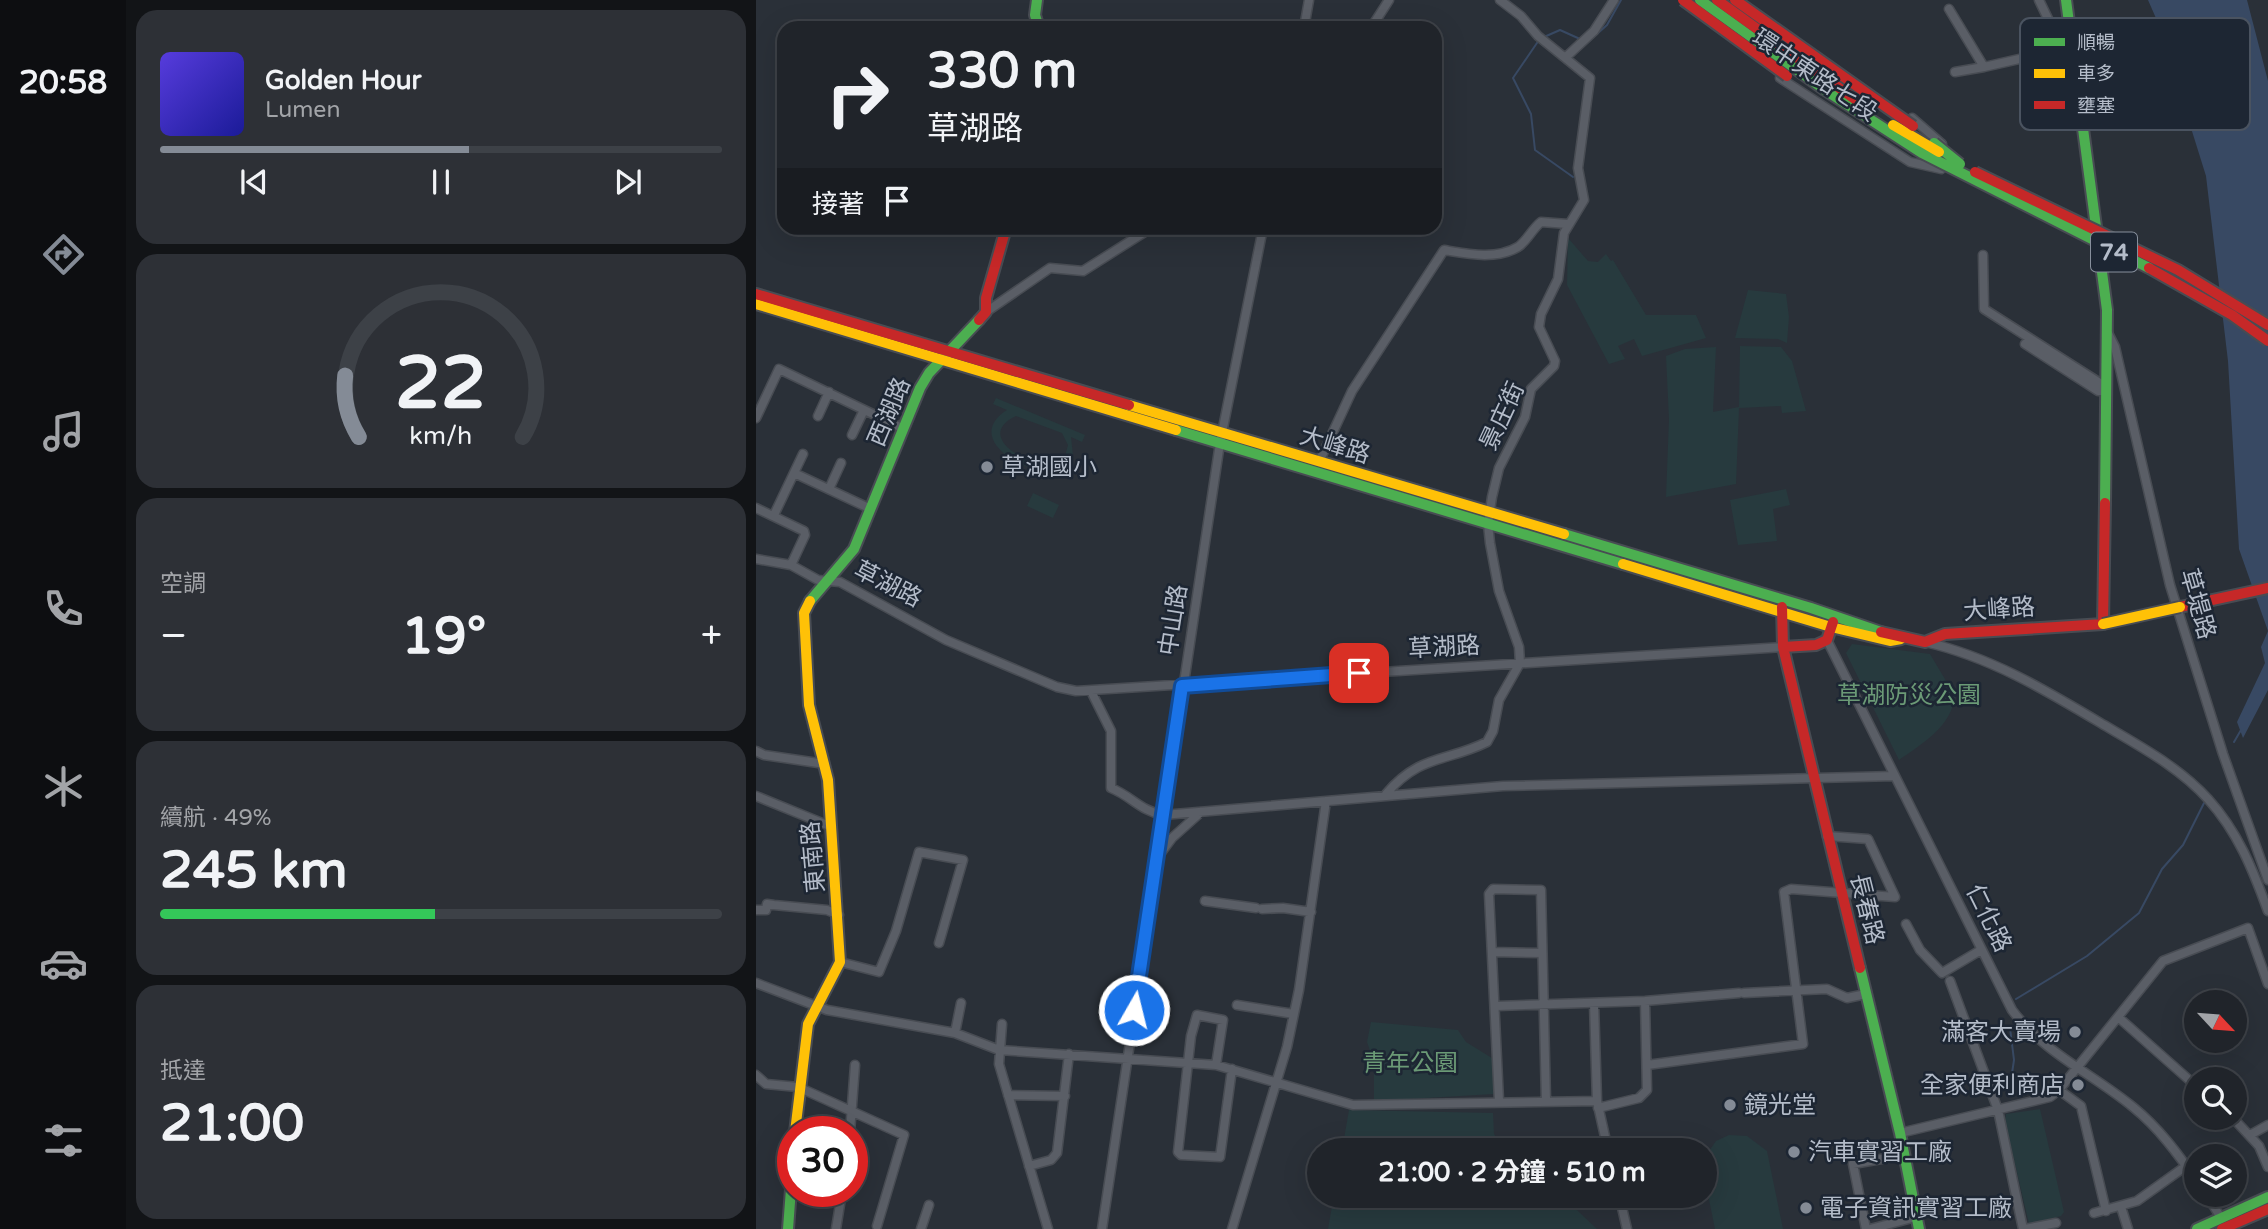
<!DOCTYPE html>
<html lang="zh-TW">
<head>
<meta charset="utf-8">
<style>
	:root { --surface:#20242a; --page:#2d3036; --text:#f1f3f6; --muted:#a2a4a8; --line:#3d4147; --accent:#848b96 }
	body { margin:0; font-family:"Varela Round","Noto Sans TC",sans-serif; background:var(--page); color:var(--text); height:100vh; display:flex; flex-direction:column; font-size:26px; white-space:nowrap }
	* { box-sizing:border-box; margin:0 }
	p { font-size:23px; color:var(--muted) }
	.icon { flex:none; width:38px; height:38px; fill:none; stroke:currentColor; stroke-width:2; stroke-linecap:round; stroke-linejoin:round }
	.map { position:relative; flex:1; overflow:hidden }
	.sheet { display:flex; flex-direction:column; gap:10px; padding:10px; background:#121417; width:630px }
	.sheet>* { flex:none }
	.top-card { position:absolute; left:21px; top:21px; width:665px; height:214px; border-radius:21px; box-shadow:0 7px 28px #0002,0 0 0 2px var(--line); background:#20242a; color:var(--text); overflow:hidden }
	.needle { width:46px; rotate:116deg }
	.buttons { position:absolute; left:1428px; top:990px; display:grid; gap:14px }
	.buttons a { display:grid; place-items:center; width:63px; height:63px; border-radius:50%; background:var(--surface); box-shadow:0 7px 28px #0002,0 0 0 2px var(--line); font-size:35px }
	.speed { position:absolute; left:21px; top:1116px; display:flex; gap:14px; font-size:35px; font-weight:700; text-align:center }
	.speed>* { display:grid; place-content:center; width:91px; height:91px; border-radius:50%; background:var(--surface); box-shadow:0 7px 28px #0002,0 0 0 2px var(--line); line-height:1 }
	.speed .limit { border:10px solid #d22; background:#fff; color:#111 }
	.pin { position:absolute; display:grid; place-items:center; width:60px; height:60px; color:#fff; margin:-30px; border-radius:14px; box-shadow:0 4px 10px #0006 }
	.me { position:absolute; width:77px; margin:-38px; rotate:8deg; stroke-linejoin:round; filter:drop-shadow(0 0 5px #0008) }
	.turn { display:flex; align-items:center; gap:24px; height:147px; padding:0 35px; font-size:32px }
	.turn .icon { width:91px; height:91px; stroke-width:2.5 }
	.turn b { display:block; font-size:49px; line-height:60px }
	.then { display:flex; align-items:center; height:66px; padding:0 35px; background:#0003; gap:14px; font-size:26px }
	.big { font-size:52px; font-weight:700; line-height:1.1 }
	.sheet .card { flex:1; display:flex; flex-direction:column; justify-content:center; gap:10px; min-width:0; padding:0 24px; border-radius:21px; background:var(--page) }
	.sheet .dial { align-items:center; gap:0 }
	.dial svg { height:182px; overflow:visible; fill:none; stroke:var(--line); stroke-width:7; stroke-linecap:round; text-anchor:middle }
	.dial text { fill:var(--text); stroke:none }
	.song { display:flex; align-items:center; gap:21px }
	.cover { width:84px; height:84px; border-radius:10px; background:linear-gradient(135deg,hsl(250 70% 55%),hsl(240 70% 35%)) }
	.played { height:7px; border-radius:4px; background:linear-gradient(90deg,var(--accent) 55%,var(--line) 55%) }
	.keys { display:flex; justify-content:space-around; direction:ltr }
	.heat { display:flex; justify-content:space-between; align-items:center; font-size:38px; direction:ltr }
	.charge { height:10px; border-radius:5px; background:linear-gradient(90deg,#34c759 49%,var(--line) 0) }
	.trip { position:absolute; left:551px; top:1138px; width:410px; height:70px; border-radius:35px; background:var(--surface); box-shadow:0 7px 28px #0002,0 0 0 2px var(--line); font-weight:700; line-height:70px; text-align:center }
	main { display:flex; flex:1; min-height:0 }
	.dock { display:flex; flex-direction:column; width:126px; justify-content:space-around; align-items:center; background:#0d0e11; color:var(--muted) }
	.dock .icon { width:49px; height:49px }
	.dock .current { color:var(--accent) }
	.dock b { font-size:32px; color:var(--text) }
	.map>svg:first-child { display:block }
</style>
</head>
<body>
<main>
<nav class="dock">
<b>20:58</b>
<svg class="icon current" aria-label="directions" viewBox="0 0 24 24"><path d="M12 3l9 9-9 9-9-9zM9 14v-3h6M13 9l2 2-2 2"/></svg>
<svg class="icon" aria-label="music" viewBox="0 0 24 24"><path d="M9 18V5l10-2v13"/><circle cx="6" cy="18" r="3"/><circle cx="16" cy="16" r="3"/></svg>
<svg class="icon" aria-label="phone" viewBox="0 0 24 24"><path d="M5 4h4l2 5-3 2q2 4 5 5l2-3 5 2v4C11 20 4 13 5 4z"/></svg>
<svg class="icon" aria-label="climate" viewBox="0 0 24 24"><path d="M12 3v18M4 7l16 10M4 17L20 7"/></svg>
<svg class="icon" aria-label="car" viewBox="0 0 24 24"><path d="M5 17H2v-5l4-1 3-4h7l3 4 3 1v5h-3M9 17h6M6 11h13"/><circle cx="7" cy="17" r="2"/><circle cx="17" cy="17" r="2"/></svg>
<svg class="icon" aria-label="filters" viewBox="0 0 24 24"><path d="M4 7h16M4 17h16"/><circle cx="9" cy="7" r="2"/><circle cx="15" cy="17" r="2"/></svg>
</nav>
<section class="sheet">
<div class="card">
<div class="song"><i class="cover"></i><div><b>Golden Hour</b><p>Lumen</p></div></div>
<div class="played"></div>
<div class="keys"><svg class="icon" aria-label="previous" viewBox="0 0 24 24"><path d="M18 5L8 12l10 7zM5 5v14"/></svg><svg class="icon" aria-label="pause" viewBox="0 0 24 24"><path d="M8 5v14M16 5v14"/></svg><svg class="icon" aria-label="next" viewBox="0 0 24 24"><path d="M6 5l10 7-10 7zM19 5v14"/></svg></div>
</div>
<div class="card dial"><svg viewBox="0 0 100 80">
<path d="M14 69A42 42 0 1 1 86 69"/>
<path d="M14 69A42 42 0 0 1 8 42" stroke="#848b96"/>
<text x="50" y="56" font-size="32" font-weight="700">22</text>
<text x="50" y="72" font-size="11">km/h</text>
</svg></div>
<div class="card"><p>空調</p>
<div class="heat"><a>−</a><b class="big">19°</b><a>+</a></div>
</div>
<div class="card"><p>續航 · 49%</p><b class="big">245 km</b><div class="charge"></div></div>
<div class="card"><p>抵達</p><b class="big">21:00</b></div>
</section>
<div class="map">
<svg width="1512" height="1229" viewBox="0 0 1512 1229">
	<rect width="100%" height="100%" fill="#2a3038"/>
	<!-- green -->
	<path fill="#273a3e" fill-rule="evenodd" d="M812 238 832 261 842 262 850 254 855 261 857 260 890 315H940L950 338 886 356 878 339 862 346 869 359 853 364 811 285Z
		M992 290 1030 294 1033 317 1031 343 1022 339 979 338Z
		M984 346 1025 347 1036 361 1050 411 1026 413 1025 406 983 408 980 484 910 497 913 419 910 356 929 349 960 347 957 412 983 407Z
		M240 398 329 435 326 442 315 437 317 456 308 469C279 482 203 440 251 410L237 404ZM260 416 306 433 312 445 308 460C284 475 213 438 260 416Z
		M1030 489 1034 505 1017 509 1021 541 982 545 974 500Z
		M277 493 303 505 297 518 271 506Z
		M1096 644 1174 654 1199 696C1195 727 1167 743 1143 760L1090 653Z
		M615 1022 702 1030 710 1042 739 1060 738 1094 618 1101V1062L611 1042Z
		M1284 1109 1308 1212 1305 1216 1273 1224 1249 1121 1250 1114Z
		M593 1110 737 1113 738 1134 748 1150H586Z
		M973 1135 991 1136 1011 1151 1027 1229H959L949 1180 948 1150H942L941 1145 948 1143 951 1154 960 1141Z
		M578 1195H805L841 1229H572Z"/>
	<!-- water -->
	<path fill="#384963" d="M1392 0H1491L1512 81V690L1487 738 1481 722 1509 663 1505 647 1512 631 1483 549 1472 361 1450 176 1430 112 1421 66Z"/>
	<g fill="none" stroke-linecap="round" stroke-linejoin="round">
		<!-- stream -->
		<path stroke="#384963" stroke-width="2" d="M788 37 804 30 824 39
			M783 40 757 78 775 114 779 150 817 177
			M832 42 851 25 865 0
			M1478 742 1485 730
			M1260 999 1331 956 1383 913 1406 869 1427 845 1448 803
			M1253 1093 1258 1060 1254 1028"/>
		<!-- street casing -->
		<g stroke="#484c53" stroke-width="11">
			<path id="street" d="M1283 0 1306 48
				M1193 9 1228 67 1316 47
				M548 28 553 0
				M615 28 633 0
				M810 57 838 31 858 0
				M1199 72 1228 67
				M1024 78 1154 162 1185 169
				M1156 118 1186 144
				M1227 255 1228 309 1344 383 1350 391
				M230 312 294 268 327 271 395 228
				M1352 333 1359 347 1414 585 1467 754 1512 880
				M1269 344 1342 391H1350
				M62 416 73 392
				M0 418 23 369 148 429
				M96 435 108 410
				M563 462 596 391 688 250C712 254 740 260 762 247 771 241 776 229 785 222L812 224
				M38 473 115 509
				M73 489 85 463
				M0 508 48 531 49 535 35 565
				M18 515 47 454
				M0 559 35 565 62 580 84 582 190 640 301 687 320 691 1027 647
				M1071 640 1256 1010C1288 1053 1337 1074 1377 1107 1403 1128 1422 1154 1440 1180
				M1169 642C1235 657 1291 691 1348 725 1385 747 1423 767 1452 799 1482 832 1497 870 1512 911
				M335 691 355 731V788C375 796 385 811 407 815L747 786 1139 776
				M0 751 8 755 69 764
				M630 794C664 754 691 762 731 742L737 731 743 700 764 663 763 647 743 591 734 543 732 524 736 497 743 468 769 417 775 389 798 366 799 361 783 327 785 314 802 279 808 233 828 200 822 168 834 78 782 36 765 16 744 0
				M0 796 76 827
				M401 858 416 838 445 812
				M449 901 500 908
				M506 909 527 908 555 912
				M0 910H10L11 904 18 905 71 910 83 915
				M1150 924 1164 950 1186 973 1225 950
				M737 952 786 953
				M84 962 123 972 140 931 163 852 207 860 183 943
				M1194 981 1242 1110 1267 1229
				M0 983 71 1010 199 1033 243 1050 460 1065 597 1105 841 1101
				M988 993 1071 989 1091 998 1110 994
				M838 1003 841 1101 852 1150
				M481 1005 538 1014
				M741 1006 889 1001 983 993
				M1362 1017 1440 1086
				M246 1024 243 1064 292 1229
				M199 1033 205 1003
				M460 1065 467 1020 441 1015 435 1036 422 1152 425 1155 464 1157 476 1069
				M891 1065 1047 1044 1028 892 1035 889 1139 897 1112 839 1071 836
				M0 1075 10 1084 42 1087 148 1135 121 1226
				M1303 1090 1325 1106 1350 1211
				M252 1095 309 1096
				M743 1101 733 894 737 889 785 890 790 1101
				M842 1108 883 1098 891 1090 889 1001
				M1477 1118 1503 1146 1512 1167
				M94 1132 99 1065
				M1144 1133 1294 1097 1303 1090 1407 961 1492 928 1512 984
				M1494 1135 1512 1125
				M273 1166 295 1160 301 1153 313 1054
				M863 1195 871 1229
				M1451 1195 1465 1218
				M1365 1207 1372 1229
				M1338 1213 1381 1201 1430 1166
				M80 1229 86 1192
				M165 1229 173 1205
				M346 1229 464 443 507 228
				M476 1229 531 1047 543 990 570 801
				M1110 1229 1097 1164 1148 1155
				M1114 1229 1160 1217
				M1269 1229 1300 1223"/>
		</g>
		<!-- fast casing -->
		<g stroke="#484c53" stroke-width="14">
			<path id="fast" d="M281 0 279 15 283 28
				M1310 0 1351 310 1349 503
				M420 430 867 564
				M808 534 1055 608 1125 632
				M54 601 98 549 164 388 173 373 223 320
				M1104 968 1144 1133 1163 1229
				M32 1229 37 1162
				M1441 1229 1512 1197"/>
		</g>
		<!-- slow casing -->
		<g stroke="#484c53" stroke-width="14">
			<path id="slow" d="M0 304 420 430
				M373 405 808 534
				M867 564 1075 627 1134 641 1145 639
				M39 1132 52 1024 84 962 72 780 53 705 48 613 54 601"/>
		</g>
		<!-- jam casing -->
		<g stroke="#484c53" stroke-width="14">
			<path id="jam" d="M0 294 373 405
				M223 320 230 312V298L250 228
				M1026 607 1027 647 1104 968
				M1424 607 1512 588
				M1125 632 1169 642 1189 634 1347 624 1349 503
				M1027 647 1060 645 1071 640 1077 622
				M1466 1229 1512 1209"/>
		</g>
		<!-- street -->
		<use href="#street" stroke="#5a5e66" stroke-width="8"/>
		<!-- fast -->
		<use href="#fast" stroke="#4caf50" stroke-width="10"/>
		<!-- slow -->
		<use href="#slow" stroke="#ffc107" stroke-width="10"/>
		<!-- jam -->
		<use href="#jam" stroke="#c62828" stroke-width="10"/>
		<!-- fast-bridge casing -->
		<g stroke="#484c53" stroke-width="14" stroke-linecap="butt">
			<path id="fast-bridge" d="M944 0 1069 90 1166 153 1393 268
				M1178 143 1204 164"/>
		</g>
		<!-- slow-bridge casing -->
		<g stroke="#484c53" stroke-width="14" stroke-linecap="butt">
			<path id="slow-bridge" d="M1137 125 1183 152
				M1347 624 1424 607"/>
		</g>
		<!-- jam-bridge casing -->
		<g stroke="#484c53" stroke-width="14" stroke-linecap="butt">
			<path id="jam-bridge" d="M927 0 1031 76
				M961 0 1114 110
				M979 0 1157 126
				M1219 172 1422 270 1512 325
				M1393 268 1476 315 1512 341"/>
		</g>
		<!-- fast-bridge -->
		<use href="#fast-bridge" stroke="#4caf50" stroke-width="10"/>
		<!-- slow-bridge -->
		<use href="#slow-bridge" stroke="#ffc107" stroke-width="10"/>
		<!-- jam-bridge -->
		<use href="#jam-bridge" stroke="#c62828" stroke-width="10"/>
	</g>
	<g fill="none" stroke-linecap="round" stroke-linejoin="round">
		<!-- route casing -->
		<g stroke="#114b97" stroke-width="18">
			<path id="route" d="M378 1010 426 686 603 673"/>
		</g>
		<!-- route -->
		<use href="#route" stroke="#1a73e8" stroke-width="12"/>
	</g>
	<!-- markers -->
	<g fill="#848b96" stroke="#1d2633" stroke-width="2.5">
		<circle cx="231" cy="467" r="7"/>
		<circle cx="1319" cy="1032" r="7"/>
		<circle cx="1322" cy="1085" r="7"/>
		<circle cx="974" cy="1105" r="7"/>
		<circle cx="1038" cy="1152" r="7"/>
		<circle cx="1050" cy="1208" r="7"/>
	</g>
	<g text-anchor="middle" stroke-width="5" stroke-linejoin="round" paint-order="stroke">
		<!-- shield labels -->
		<rect fill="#1d2633" stroke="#878f9c" stroke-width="2" x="1335" y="232.5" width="46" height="39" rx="5"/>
		<g font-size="23" font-weight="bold" fill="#b4bcc9">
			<text x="1358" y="260">74</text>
		</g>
		<!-- street labels -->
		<g font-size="24" fill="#b4bcc9" stroke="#1d2633">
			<text transform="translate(1059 75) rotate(34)" y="8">環中東路七段</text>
			<text transform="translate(133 412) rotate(-67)" y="8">西湖路</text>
			<text transform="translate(746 416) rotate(-65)" y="8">景庄街</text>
			<text transform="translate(579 445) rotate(17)" y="8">大峰路</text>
			<text transform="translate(132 584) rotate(27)" y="8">草湖路</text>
			<text transform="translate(1442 604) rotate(74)" y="8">草堤路</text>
			<text transform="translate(1243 609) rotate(-4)" y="8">大峰路</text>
			<text transform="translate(417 620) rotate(-81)" y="8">中山路</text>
			<text transform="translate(688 647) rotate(-3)" y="8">草湖路</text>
			<text transform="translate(57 857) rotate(-95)" y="8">東南路</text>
			<text transform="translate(1111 909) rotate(76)" y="8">長春路</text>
			<text transform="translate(1233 918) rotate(64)" y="8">仁化路</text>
		</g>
		<!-- poi labels -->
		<g font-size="24" fill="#b4bcc9" stroke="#1d2633" text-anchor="start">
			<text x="245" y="475">草湖國小</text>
			<text x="1305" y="1040" text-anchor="end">滿客大賣場</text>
			<text x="1308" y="1093" text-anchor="end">全家便利商店</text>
			<text x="988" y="1113">鏡光堂</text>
			<text x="1052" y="1160">汽車實習工廠</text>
			<text x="1064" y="1216">電子資訊實習工廠</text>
		</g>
		<!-- park labels -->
		<g font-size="24" fill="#6b9a76" stroke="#1d2633">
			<text x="1153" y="703">草湖防災公園</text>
			<text x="654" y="1071">青年公園</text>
		</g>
	</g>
	<!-- legend -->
	<rect x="1264" y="18" width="230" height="112" rx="10" fill="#1d2633" stroke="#4a5360" stroke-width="2"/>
	<rect x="1278" y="38" width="31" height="8" fill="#4caf50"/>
	<rect x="1278" y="69" width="31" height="9" fill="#ffc107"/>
	<rect x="1278" y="101" width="31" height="8" fill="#c62828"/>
	<g font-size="19" fill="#b4bcc9">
		<text x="1321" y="49">順暢</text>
		<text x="1321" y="80">車多</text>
		<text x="1321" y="112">壅塞</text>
	</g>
</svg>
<div class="buttons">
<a><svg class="needle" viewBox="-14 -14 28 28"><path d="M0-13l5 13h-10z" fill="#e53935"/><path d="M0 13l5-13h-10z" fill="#a2a4a8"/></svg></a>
<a><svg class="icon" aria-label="search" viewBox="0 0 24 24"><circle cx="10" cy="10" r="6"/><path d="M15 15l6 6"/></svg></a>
<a><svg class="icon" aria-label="layers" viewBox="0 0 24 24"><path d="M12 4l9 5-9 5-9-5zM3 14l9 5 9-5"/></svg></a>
</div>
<div class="speed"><div class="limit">30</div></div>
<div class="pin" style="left:603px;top:673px;background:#d93025"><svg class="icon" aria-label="arrive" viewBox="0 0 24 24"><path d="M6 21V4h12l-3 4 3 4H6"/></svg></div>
<svg class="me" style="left:378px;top:1010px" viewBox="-20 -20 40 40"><circle r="17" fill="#1a73e8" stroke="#fff" stroke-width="3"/><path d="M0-11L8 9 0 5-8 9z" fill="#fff"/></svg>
<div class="trip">21:00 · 2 分鐘 · 510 m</div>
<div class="top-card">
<div class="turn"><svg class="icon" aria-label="right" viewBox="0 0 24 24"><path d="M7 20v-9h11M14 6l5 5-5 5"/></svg><div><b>330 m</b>草湖路</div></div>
<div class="then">接著<svg class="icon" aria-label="arrive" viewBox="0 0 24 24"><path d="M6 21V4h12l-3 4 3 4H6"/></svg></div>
</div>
</div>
</main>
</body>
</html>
